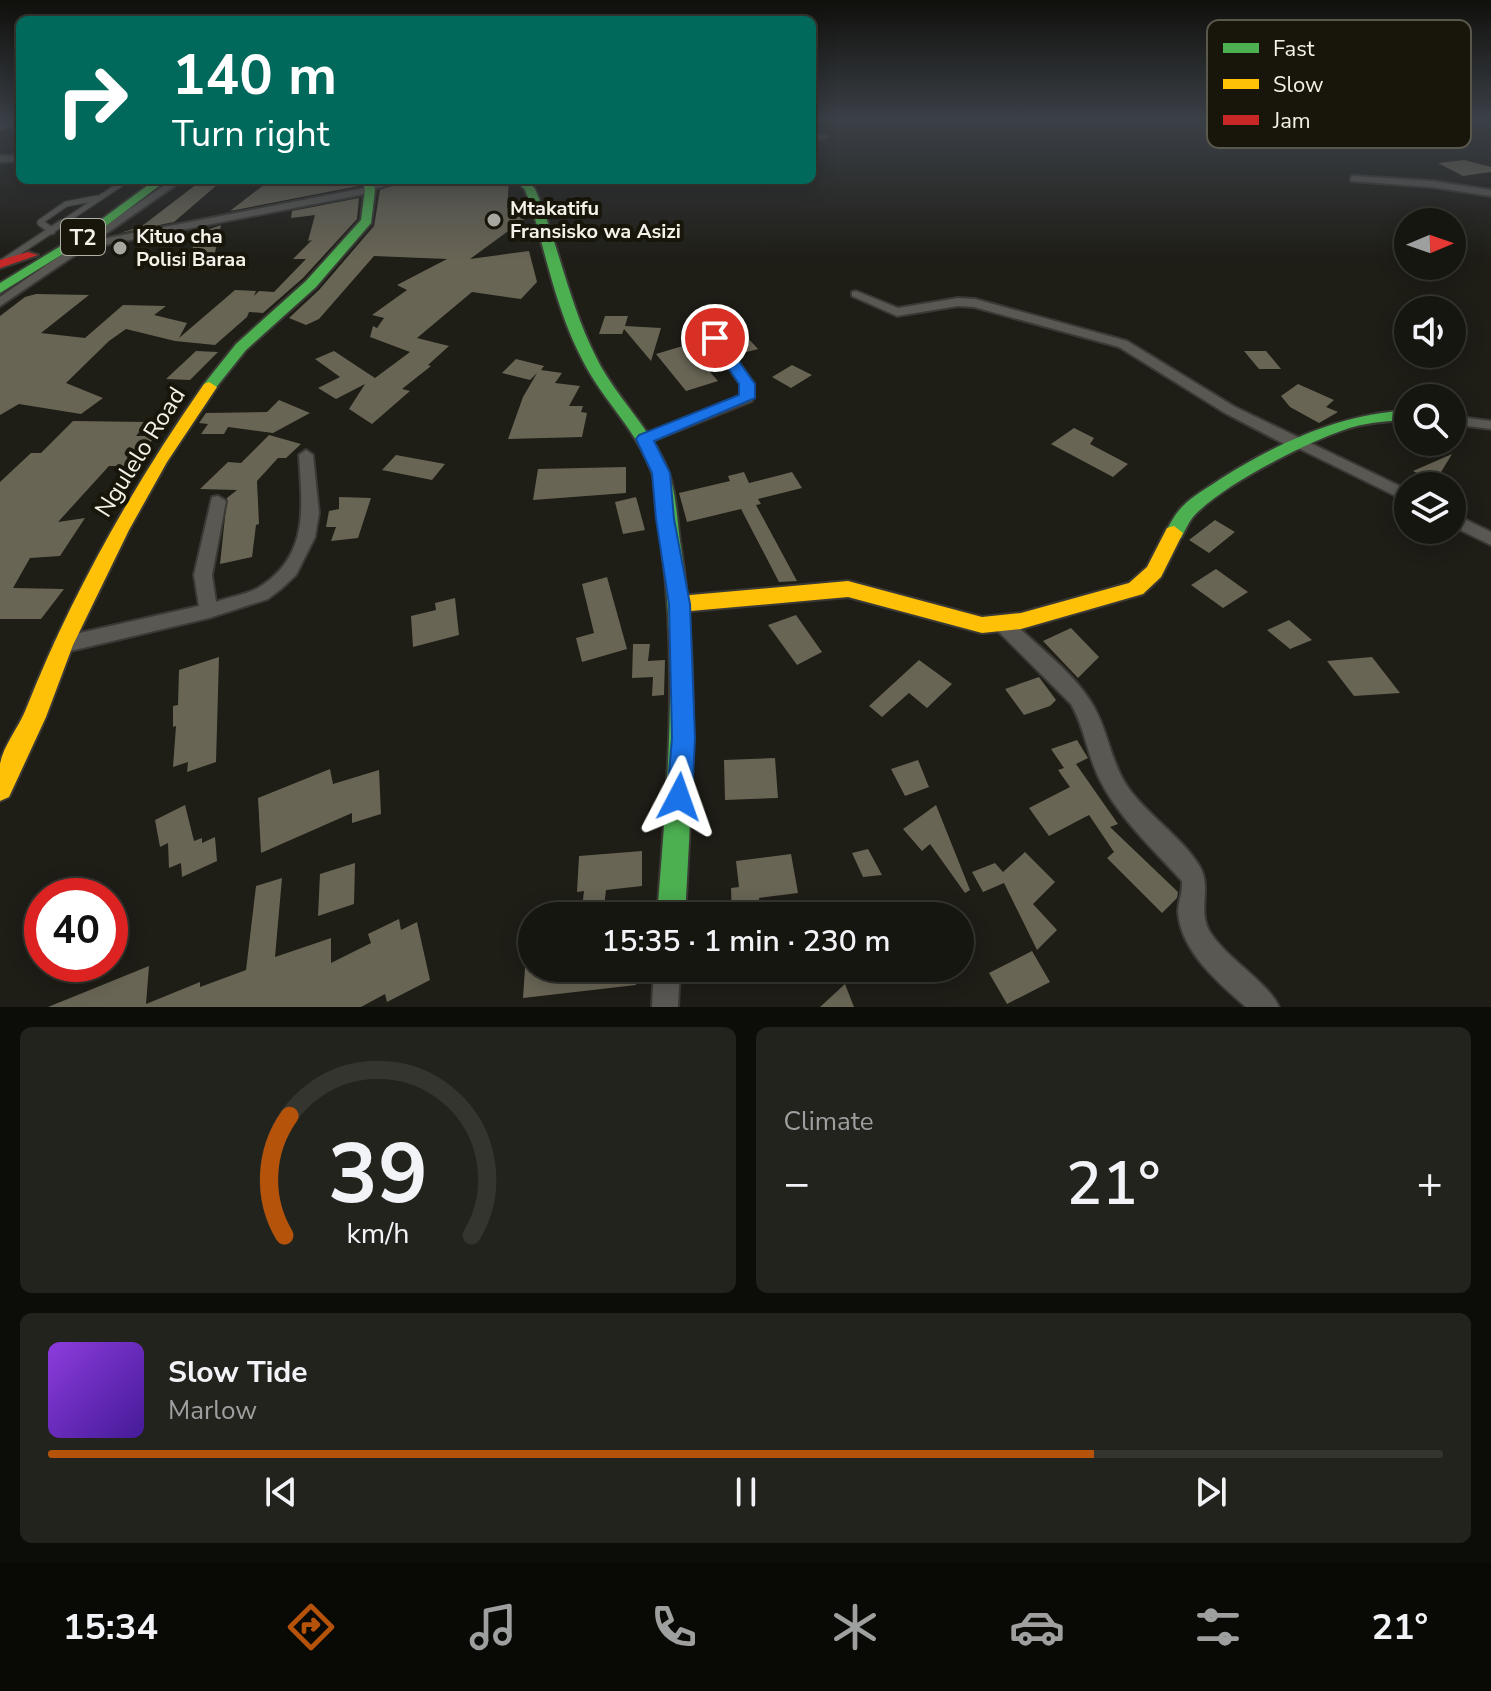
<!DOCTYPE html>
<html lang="en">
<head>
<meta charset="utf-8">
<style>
	:root { --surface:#161610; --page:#23231e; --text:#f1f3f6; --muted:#9e9f9f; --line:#353530; --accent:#b45309 }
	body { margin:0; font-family:"Nunito Sans",sans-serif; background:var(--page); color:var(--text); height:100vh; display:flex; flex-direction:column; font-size:30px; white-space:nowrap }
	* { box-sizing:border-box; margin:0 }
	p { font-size:26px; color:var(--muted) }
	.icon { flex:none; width:44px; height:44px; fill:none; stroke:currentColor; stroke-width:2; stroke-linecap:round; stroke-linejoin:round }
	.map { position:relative; height:1007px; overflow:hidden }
	.sheet { display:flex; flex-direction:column; gap:20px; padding:20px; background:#0c0c09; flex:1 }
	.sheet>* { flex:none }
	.guide { position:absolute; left:16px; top:16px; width:800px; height:168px; border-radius:12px; box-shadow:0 4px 20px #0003,0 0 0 2px var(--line); background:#00695c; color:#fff; overflow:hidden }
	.needle { width:52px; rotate:88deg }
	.tools { position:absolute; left:1394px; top:208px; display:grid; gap:16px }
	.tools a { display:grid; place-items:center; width:72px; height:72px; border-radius:50%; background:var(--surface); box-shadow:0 4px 20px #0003,0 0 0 2px var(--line); font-size:40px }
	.speed { position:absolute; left:24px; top:878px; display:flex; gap:16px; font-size:40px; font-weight:700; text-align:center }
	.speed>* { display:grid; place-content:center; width:104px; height:104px; border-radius:50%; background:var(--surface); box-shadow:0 4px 20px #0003,0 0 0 2px var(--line); line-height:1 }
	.speed .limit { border:12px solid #d22; background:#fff; color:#111 }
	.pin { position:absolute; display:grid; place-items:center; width:68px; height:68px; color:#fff; margin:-34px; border:4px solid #fff; border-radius:50%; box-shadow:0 2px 8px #0007 }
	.me { position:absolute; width:88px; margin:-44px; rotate:4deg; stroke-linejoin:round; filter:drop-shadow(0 0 6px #0008) }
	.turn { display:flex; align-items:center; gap:28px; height:168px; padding:0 24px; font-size:36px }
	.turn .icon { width:104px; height:104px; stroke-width:2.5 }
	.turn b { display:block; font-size:56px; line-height:68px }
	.big { font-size:60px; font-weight:600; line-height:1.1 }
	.sheet .card { flex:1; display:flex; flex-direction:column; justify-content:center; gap:12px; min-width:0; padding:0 28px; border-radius:12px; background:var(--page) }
	.sheet .dial { align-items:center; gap:0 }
	.dial svg { height:208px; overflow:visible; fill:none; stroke:var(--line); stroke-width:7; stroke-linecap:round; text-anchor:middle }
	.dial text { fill:var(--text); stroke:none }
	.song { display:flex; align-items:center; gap:24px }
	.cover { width:96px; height:96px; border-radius:12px; background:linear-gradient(135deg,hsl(270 70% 55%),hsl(260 70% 35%)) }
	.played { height:8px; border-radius:4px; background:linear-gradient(90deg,var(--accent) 75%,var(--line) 75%) }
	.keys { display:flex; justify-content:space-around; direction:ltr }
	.heat { display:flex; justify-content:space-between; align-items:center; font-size:44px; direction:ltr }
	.sheet .tiles { flex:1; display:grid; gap:20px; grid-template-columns:1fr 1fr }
	.card:last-child { grid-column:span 2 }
	.trip { position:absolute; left:518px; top:902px; width:456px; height:80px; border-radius:40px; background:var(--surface); box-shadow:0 4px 20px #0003,0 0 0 2px var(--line); font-weight:600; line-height:80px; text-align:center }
	.tab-bar { display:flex; height:128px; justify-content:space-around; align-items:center; background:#090906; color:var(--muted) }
	.tab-bar .icon { width:56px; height:56px }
	.tab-bar .selected { color:var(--accent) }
	.tab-bar b { font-size:36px; color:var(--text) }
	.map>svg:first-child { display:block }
</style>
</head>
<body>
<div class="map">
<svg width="1491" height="1007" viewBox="0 0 1491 1007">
	<rect width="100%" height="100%" fill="#1e1d16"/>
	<!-- building -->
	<path fill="#696555" d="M1464 160 1491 167V172L1463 176 1438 163Z
		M202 180H213L217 185 174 222 120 233 142 226Z
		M270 180H352L359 186 230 211Z
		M409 180 479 185 492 184 493 180H509L507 208 527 207 530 215 470 259 529 251 537 282 521 299 472 292 417 338 449 346 428 365 431 366 402 389 410 391 372 424 349 409 365 384 336 399 318 388 340 377 315 359 334 351 375 378 410 352 370 337 373 326 377 328 384 318 372 315 407 290 397 285 447 259 374 256 319 319 306 325 289 318 319 290 374 226 380 190Z
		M359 198 357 219 303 278 263 313 249 312 247 317 215 345 175 341 126 329 109 341 66 383 103 398 81 414 19 404 0 415V316L25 297 36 294 89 295 41 333 85 338 123 305 166 306 154 315 187 323 179 338 235 290 256 291 254 296 259 291 274 292 306 259H293L312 240 308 241 315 215 291 218 292 211Z
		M221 225 212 266 180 269 202 232Z
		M605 316H628L625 326 661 328 651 361 624 329 622 334H599Z
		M745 335 758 349 739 354 726 340Z
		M686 345 695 355 718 381 686 391 656 354Z
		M196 351 218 352 190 380 166 379Z
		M1244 351H1266L1281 369H1259Z
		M516 359 544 366 541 370 562 373 555 383 580 386 569 406H583L581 412 587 413 582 437 508 439 523 397 537 373 530 380 502 373Z
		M792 365 812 375 791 388 772 377Z
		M1298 384 1334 400 1326 407 1338 412 1319 423 1290 407 1281 396Z
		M279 400 310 413 273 433 228 427 224 434H201L208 424 199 423 206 413 267 412Z
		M73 421 147 422 136 436H156L141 453 129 452 125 466H109L58 522 85 518 60 556 30 558 13 588 64 589 41 619H0V482L31 453H41Z
		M1074 428 1094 438 1090 444 1128 464 1113 477 1051 444Z
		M269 435 301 444 286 458H278L257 481 259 524 256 525 252 557 220 564 227 498 237 490 200 489 228 462 241 463Z
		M1452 454 1435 482 1413 471Z
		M396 455 445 464 432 480 382 470Z
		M626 467V493L533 500 538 469Z
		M744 472 749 483 792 472 802 488 758 499 761 504 756 505 797 581 779 582 741 509 687 522 679 493 730 481 728 476Z
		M339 497 371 498 358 538 331 541 336 527H326L329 511 339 509Z
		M636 497 645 530 623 534 615 502Z
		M1215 520 1235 532 1209 553 1189 540Z
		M1216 569 1248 592 1223 608 1191 585Z
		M607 577 627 649 582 662 576 638 594 633 582 584Z
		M455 598 459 635 413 647 411 616 436 610 435 603Z
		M796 615 822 652 797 665 768 625Z
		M1289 620 1312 640 1290 649 1267 630Z
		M1071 628 1099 657 1078 678 1043 641Z
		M633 644H650L648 661 665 660 664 695 652 696 653 677 632 678Z
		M219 657 216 762 187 772 188 762 173 767 176 726 173 727V706L178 705 179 670Z
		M1372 657 1400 693 1354 696 1327 661Z
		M919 660 952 684 927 708 909 693 882 717 869 706Z
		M1039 677 1056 700 1050 706 1024 715 1005 689Z
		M1077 740 1088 758 1076 764 1118 824 1110 827 1178 892 1177 898 1162 913 1107 858 1114 852 1089 815 1049 836 1029 808 1070 787 1058 770 1064 768 1051 749Z
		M775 758 778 798 725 800 724 760Z
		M918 760 929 787 905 796 891 769Z
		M330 769 333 784 379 770 381 814 352 823V813L261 853 258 798Z
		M185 805 194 841 202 838V843L215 837 217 861 182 877 181 863 169 868 168 843 160 847 155 820Z
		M936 805 970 890 965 893 930 844 922 851 903 829Z
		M868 849 882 875 863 877 852 853Z
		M642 851V886L606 890 603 916H581L584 891 577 892 579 856Z
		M1025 852 1055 882 1033 904 1057 930 1037 950 1004 883 983 892 972 872 995 863 1003 872Z
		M791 854 798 893 759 898 761 916H732L731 888 739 887 736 861Z
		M355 863 354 904 318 916 320 874Z
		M282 878 275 957 331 938V963L371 943 368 934 399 919 401 930 417 922 430 980 387 1002 385 994 361 1007H48L149 966 146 1004 200 982V987L246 970 256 886Z
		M1032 951 1050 982 1007 1004 989 973Z
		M525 968H636V985L523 998Z
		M845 984 854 1007H820Z"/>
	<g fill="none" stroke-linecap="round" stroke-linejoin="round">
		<!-- lane-far1 casing -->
		<g stroke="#3a3935" stroke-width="7">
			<path id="lane-far1" d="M44 225 40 222 66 204 97 198
				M59 225 127 180"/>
		</g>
		<!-- lane casing -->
		<g stroke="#3a3935" stroke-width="9">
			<path id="lane" d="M41 223 52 231
				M0 264 62 223"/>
		</g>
		<!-- street casing -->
		<g stroke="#3a3935" stroke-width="4">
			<path id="street" d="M12 120H20V122L0 130V125Z
				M812 133 828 136 824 139 812 137Z
				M20 155V161L0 162V156Z
				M1354 176 1432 181 1491 190V196L1432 187 1351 181V177Z
				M172 180H183L97 240 365 188 366 185 388 180H406L374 189 370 193 84 249 0 306V297L64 253 59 252V248L78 244Z
				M856 291 898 308 958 298 975 299 1127 341 1235 407 1408 490V502L1296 447 1288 446 1225 413 1119 347 974 307 958 306 897 316 852 296V292Z
				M715 334 719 335 754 384 752 401 650 442H640L638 439 640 436 740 396V384L709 338Z
				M1452 416 1491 421V429L1452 424Z
				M306 450 313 455 319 513 315 537 296 575 281 589 268 599 209 618 62 653 55 650 53 645 55 640 62 637 199 606 194 575 212 497 218 496 226 501 212 575 216 602C229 597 246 595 258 588 310 556 302 507 299 455Z
				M1452 513 1491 532V545L1452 526Z
				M1004 618 1011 620C1038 647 1076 674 1094 707 1108 732 1111 762 1127 786 1146 814 1184 839 1200 867 1212 889 1197 910 1210 932 1227 959 1269 983 1279 1007H1246C1219 983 1181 952 1178 912 1178 902 1183 892 1182 881 1153 849 1119 818 1100 780 1087 755 1085 728 1071 704L997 630 995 625 997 620Z
				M654 968H680L678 1007H652Z"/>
		</g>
		<!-- fast casing -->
		<g stroke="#3a3935" stroke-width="4">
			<path id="fast" d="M155 180H167L95 234 0 293V283L87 230Z
				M362 180H372L375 190 371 223 316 287 246 350 214 390H204V384L236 344 306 281 361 220 365 190Z
				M516 180H527L535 189C559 245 569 305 597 359 617 399 652 429 668 471 677 494 677 524 681 548 700 674 692 790 685 916H657C667 790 678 674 662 548 659 523 660 493 651 470 636 430 603 400 584 363 558 315 547 260 532 208L525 190Z
				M1408 410V420C1390 421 1371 422 1353 427 1314 438 1220 486 1193 517 1188 523 1185 531 1181 538L1174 540 1165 533C1170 524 1175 514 1182 507 1193 495 1209 487 1222 478 1281 441 1339 415 1408 410Z"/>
		</g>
		<!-- slow casing -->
		<g stroke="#3a3935" stroke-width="4">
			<path id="slow" d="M209 382 217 387 167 462 129 530 73 645 46 717 9 797 0 801C0 789 0 775 0 764 3 746 19 727 26 709 72 593 133 486 204 384Z
				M1174 526 1183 533 1161 577 1143 594 1021 629 982 633 848 597 679 612 672 610 669 604 672 598 679 596 848 581 982 617 1021 613 1129 583 1147 567 1167 528Z"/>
		</g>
		<!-- jam casing -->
		<g stroke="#3a3935" stroke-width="4">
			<path id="jam" d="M28 252 38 255 0 268V260Z"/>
		</g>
		<!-- lane-far1 -->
		<use href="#lane-far1" stroke="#595853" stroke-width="5"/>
		<!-- lane -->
		<use href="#lane" stroke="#595853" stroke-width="6"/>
		<!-- street -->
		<use href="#street" fill="#595853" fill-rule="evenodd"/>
		<!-- fast -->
		<use href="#fast" fill="#4caf50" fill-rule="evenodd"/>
		<!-- slow -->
		<use href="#slow" fill="#ffc107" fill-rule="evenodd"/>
		<!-- jam -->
		<use href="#jam" fill="#c62828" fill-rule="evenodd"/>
	</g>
	<!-- sky -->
	<linearGradient id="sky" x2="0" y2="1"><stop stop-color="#10100c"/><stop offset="0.46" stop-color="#3b4047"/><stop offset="1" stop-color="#3b4047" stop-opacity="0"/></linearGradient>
	<rect width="1491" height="261" fill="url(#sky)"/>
	<!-- route -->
	<path fill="#1a73e8" stroke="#114b97" stroke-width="2" d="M715 334 720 335 755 384V398L654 441 670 473 674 519 690 604 695 738 692 797 688 806 679 809 670 806 667 797 672 738 669 604 656 519 652 473 636 439 639 435 739 395V384L708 338Z"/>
	<!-- markers -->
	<g fill="#a8a79f" stroke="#18150a" stroke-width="3">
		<circle cx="494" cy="220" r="8"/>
		<circle cx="120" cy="248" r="8"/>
	</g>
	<g text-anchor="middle" stroke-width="8" stroke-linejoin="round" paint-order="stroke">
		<!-- far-poi labels -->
		<g font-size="20" font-weight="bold" fill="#f3f1e9" stroke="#18150a" text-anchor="start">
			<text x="510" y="215">Mtakatifu<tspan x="510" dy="23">Fransisko wa Asizi</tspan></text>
			<text x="136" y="243">Kituo cha<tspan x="136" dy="23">Polisi Baraa</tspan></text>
		</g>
		<!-- shield labels -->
		<rect fill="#18150a" stroke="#b1afa6" stroke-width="2" x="61" y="219" width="44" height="36" rx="6"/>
		<g font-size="22" font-weight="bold" fill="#f3f1e9">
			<text x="83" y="245">T2</text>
		</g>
		<!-- street labels -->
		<g font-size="24" fill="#f3f1e9" stroke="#18150a">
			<text transform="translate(140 452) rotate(-58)" y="8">Ngulelo Road</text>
		</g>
	</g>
	<!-- legend -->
	<rect x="1207" y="20" width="264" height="128" rx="12" fill="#18150a" stroke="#5a574d" stroke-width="2"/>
	<rect x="1223" y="43" width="36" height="10" fill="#4caf50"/>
	<rect x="1223" y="79" width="36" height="10" fill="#ffc107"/>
	<rect x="1223" y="115" width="36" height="10" fill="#c62828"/>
	<g font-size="22" fill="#f3f1e9">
		<text x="1273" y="56">Fast</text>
		<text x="1273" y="92">Slow</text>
		<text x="1273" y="128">Jam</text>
	</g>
</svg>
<div class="tools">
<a><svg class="needle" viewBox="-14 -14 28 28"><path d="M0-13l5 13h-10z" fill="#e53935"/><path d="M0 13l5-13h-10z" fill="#9e9f9f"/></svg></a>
<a><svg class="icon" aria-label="sound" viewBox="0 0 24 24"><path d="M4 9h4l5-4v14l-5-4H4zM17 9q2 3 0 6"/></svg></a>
<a><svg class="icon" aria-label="search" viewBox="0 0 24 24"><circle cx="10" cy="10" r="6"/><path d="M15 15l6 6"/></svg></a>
<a><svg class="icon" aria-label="layers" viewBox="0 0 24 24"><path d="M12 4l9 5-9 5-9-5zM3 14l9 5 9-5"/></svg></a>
</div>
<div class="speed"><div class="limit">40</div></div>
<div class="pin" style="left:715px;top:338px;background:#d93025"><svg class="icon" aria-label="arrive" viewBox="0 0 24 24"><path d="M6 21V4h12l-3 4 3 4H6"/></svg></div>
<svg class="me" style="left:679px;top:797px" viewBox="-20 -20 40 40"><path d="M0-17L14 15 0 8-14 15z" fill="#1a73e8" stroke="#fff" stroke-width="4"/></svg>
<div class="trip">15:35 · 1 min · 230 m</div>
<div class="guide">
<div class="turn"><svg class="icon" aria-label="right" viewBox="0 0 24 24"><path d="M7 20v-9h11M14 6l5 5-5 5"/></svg><div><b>140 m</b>Turn right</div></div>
</div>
</div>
<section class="sheet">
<div class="tiles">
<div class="card dial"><svg viewBox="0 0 100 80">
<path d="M14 69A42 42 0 1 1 86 69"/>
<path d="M14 69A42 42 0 0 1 16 23" stroke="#b45309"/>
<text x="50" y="56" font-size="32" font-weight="700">39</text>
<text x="50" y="72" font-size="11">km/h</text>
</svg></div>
<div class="card"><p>Climate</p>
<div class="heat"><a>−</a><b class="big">21°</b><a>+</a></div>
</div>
<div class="card">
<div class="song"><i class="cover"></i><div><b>Slow Tide</b><p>Marlow</p></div></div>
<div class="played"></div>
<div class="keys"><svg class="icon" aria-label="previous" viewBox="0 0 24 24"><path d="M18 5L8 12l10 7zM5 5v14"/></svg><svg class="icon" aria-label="pause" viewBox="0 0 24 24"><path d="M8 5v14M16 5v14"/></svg><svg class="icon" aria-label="next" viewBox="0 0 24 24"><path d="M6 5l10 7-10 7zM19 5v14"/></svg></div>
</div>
</div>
</section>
<nav class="tab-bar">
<b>15:34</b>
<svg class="icon selected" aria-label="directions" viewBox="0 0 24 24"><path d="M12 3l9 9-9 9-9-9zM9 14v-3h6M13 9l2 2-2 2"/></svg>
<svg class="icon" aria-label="music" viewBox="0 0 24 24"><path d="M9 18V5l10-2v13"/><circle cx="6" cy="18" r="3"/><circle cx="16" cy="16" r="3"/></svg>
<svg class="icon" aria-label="phone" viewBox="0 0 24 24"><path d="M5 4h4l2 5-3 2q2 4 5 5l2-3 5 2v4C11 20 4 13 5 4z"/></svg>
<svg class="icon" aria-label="climate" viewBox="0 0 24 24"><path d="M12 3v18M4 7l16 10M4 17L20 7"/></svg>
<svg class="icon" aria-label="car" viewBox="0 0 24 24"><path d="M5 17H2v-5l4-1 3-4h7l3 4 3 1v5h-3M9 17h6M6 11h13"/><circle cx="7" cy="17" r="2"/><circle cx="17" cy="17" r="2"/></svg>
<svg class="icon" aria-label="filters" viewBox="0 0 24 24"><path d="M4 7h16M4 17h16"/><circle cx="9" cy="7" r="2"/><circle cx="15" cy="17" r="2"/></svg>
<b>21°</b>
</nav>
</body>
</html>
